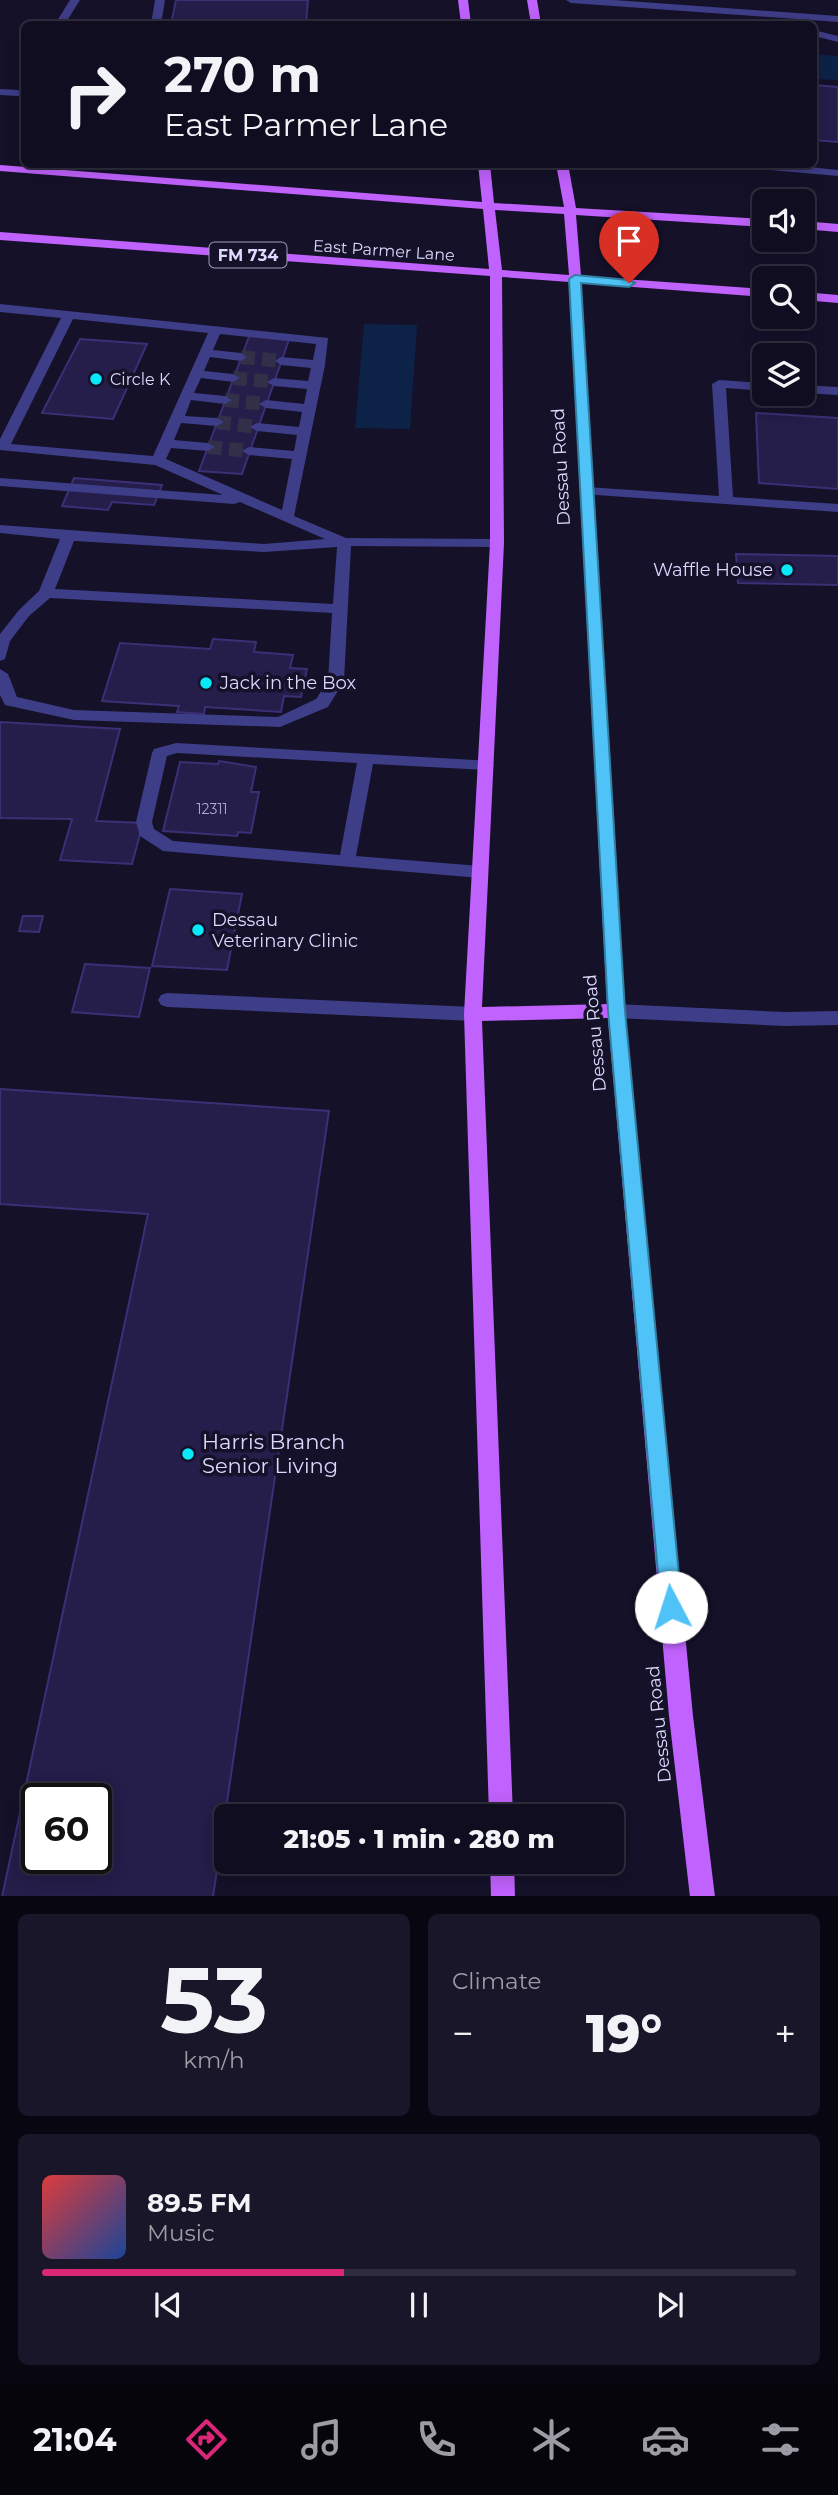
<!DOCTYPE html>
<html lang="en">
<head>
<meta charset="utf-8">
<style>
	:root { --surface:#0f0d1f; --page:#181628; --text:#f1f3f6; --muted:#9b9ca4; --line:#2f2d3d; --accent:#db2777 }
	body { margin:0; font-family:Montserrat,sans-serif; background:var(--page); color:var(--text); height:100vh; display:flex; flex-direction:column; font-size:26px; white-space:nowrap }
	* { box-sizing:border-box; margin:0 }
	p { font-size:23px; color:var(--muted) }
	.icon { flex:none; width:38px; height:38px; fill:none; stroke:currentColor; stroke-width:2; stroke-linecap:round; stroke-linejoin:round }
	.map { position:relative; height:1896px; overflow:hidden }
	.details { display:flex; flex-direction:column; gap:18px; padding:18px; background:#080711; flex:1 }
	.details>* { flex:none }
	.hud { position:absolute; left:21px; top:21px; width:796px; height:147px; border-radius:10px; box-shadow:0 4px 18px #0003,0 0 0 2px var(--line); background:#0f0d1f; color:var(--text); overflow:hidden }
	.buttons { position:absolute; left:752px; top:189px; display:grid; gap:14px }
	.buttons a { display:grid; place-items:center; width:63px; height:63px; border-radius:10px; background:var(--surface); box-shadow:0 4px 18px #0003,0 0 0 2px var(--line); font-size:35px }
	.speed { position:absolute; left:21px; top:1783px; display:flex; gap:14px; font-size:35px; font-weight:700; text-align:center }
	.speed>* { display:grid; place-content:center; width:91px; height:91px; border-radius:50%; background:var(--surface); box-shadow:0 4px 18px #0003,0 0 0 2px var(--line); line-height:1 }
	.speed .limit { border:4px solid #111; border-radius:10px; background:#fff; color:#111 }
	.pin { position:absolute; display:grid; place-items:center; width:60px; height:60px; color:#fff; margin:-72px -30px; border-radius:50% 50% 50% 0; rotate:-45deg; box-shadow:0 0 7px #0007 }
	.pin .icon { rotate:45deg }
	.me { position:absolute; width:77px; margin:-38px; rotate:355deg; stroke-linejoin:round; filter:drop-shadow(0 0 5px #0008) }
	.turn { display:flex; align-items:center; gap:24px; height:147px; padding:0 28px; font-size:32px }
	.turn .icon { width:91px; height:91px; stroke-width:2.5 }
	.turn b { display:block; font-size:49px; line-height:60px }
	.big { font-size:52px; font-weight:800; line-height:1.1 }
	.details .tile { flex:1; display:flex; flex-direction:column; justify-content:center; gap:10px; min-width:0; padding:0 24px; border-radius:10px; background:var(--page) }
	.details .dial { align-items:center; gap:0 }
	.dial b { font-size:91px; line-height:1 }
	.song { display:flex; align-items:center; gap:21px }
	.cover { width:84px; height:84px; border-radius:10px; background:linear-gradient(135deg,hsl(0 70% 55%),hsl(220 70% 35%)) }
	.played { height:7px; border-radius:4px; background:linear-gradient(90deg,var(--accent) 40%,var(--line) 40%) }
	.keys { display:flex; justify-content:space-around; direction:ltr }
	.heat { display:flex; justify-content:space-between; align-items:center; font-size:38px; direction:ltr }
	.details .tiles { flex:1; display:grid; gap:18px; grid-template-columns:1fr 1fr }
	.tile:last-child { grid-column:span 2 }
	.trip { position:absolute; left:214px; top:1804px; width:410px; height:70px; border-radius:10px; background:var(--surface); box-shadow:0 4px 18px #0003,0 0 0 2px var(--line); font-weight:800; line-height:70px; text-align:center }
	.tab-bar { display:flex; height:112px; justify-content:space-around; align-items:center; background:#06050c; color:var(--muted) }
	.tab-bar .icon { width:49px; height:49px }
	.tab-bar .on { color:var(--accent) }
	.tab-bar b { font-size:32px; color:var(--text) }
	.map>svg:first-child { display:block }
</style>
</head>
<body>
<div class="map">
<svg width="838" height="1897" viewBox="0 0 838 1897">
	<rect width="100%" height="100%" fill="#141129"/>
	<!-- water -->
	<path fill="#0c2247" d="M814 54 838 56V80L814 79Z
		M364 324 417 325 410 429 355 428Z"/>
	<!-- building -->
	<path fill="#251d4a" stroke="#3c2f75" stroke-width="2" fill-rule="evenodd" d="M176 0H308L306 24H171Z
		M814 85 838 87V142L814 140Z
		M250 334 290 337 242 474 199 471Z
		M80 339 147 344 113 419 42 413Z
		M756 413 838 418V489L759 483Z
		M74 478 162 485 154 505 112 502 108 510 62 506Z
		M736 554 838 556V585L738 583Z
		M213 639 256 642 254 652 293 655 290 668 307 669 301 697 284 696 281 712 205 707 204 714 177 712 179 706 102 701 120 643 210 649Z
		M0 722 120 729 96 821 143 823 132 864 60 860 72 819 0 818Z
		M219 761 256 767 251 792H259L251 833 238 832 237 836 163 831 180 762 218 764Z
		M170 889 242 894 227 970 152 966Z
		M23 916H43L39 932 19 931Z
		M85 964 150 968 139 1017 72 1012Z
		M0 1089 329 1111 213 1897H2L148 1214 0 1204ZM37 1799H96V1858H37Z"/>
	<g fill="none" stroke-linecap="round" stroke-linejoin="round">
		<!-- minor-tunnel -->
		<path stroke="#322f49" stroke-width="14" stroke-dasharray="14 7" stroke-linecap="butt" d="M241 357 281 361
			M233 378 274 382
			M225 400 266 404
			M217 422 257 427
			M208 447 249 451"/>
		<!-- minor -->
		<path fill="#3e3d87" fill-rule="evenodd" d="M70 0H80L65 24H55Z
			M155 0H165L161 24H151Z
			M566 0H614L838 16V22L571 3Z
			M814 30 838 36V42L814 36Z
			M0 89 18 90 23 93 18 96 0 95Z
			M732 164H781L838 170V176L737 167Z
			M0 304 328 338 325 365 294 516 346 538 497 539 504 543 497 547 351 546 344 681 328 707 280 727 74 720 5 705 0 695V669L8 674 17 697 74 710 278 717 316 699 328 681 332 613 50 598 29 616 10 641 5 659 0 661V634L19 610 39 591 60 539 0 533V525L264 544 325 539 240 502 234 504 0 486V478L223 495 155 465 0 450V439L61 318 0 312ZM73 319 208 333 153 456 11 444ZM220 334 316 344 313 360 281 357 275 361 281 365 311 368 308 381 274 378 267 382 274 386 307 389 304 404 266 400 259 404 266 408 302 412 299 427 257 423 250 427 257 431 297 435 294 451 249 447 242 451 249 455 292 459 282 510 166 459 171 448 208 451 215 447 208 443 174 440 181 423 217 426 224 422 217 418 185 416 191 400 225 404 232 400 225 396 194 393 201 378 233 382 240 378 233 374 204 371 210 357 241 361 247 357 241 353 213 350ZM74 541 264 552 337 547 333 604 55 589Z
			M719 380 765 383V391L726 388 733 497 838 504V512L582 494 580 491 587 487 719 496 712 384Z
			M803 385 838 387V395L803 393Z
			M176 743 492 761 494 765 492 769 486 770 373 764 356 856 480 866 488 872 480 878 163 851 140 836 136 822 152 753 154 749ZM177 753 357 763 340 855 173 841 154 829 152 822 167 756Z
			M167 993 473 1007 479 1009 482 1014 479 1019 473 1021 167 1007 161 1005 158 1000 161 995Z
			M616 1004 785 1012 838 1011V1025L785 1026 616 1018 610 1016 607 1011 610 1006Z"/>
		<!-- major -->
		<path fill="#c062fd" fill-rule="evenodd" d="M458 0H468L471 24H461Z
			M527 0H537L541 24H531Z
			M478 164H490L494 203 564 207 556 164H568L576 208 765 219V227L576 215 581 276 765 289V297L581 283 625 1011 693 1716 715 1897H690L669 1716 608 1018 482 1021 513 1816H489L464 1014 490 543V276L0 240V232L489 269 483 209 0 171V165L482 202ZM495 210 564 214 569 275 502 270ZM502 277 569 282 607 1004 482 1007 504 543Z
			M803 221 838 224V232L803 229Z
			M803 292 838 295V303L803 300Z
			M490 1862H514L515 1897H491Z"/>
	</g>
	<!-- route -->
	<path fill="#4fc3f7" stroke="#337fa1" stroke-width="2" d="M575 275 629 280 635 283 629 287 581 283 625 1011 682 1607 679 1614 671 1617 664 1614 661 1607 608 1011 569 279Z"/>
	<!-- markers -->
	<g fill="#09e8fb" stroke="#141129" stroke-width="2.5">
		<circle cx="96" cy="379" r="7"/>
		<circle cx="787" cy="570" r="7"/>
		<circle cx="206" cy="683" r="7"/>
		<circle cx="198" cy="930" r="7"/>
		<circle cx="188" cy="1454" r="7"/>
	</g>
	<g text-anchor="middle" stroke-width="7" stroke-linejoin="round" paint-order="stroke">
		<!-- number labels -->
		<g font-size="14" fill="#afaad1">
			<text x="212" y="814">12311</text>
		</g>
		<!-- far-street labels -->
		<g font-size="16" fill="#ddd9fe" stroke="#141129">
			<text transform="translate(384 250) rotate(4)" y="6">East Parmer Lane</text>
		</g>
		<!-- shield labels -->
		<rect fill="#141129" stroke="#a19dbe" stroke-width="2" x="209.5" y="242.5" width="77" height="25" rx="5"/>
		<g font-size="16" font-weight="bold" fill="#ddd9fe">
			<text x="248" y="261">FM 734</text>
		</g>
		<!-- far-poi labels -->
		<g font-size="16" fill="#ddd9fe" stroke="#141129" text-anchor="start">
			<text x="110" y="385">Circle K</text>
		</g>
		<!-- street labels -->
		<g font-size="18" fill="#ddd9fe" stroke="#141129">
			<text transform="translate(561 467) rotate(-93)" y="6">Dessau Road</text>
			<text transform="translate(595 1033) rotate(-95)" y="6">Dessau Road</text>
			<text transform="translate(659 1724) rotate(-96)" y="6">Dessau Road</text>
		</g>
		<!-- poi labels -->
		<g font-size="18" fill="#ddd9fe" stroke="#141129" text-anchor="start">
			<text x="773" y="576" text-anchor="end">Waffle House</text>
			<text x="220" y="689">Jack in the Box</text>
			<text x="212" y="926">Dessau<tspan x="212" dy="21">Veterinary Clinic</tspan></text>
		</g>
		<!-- near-poi labels -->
		<g font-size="21" fill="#ddd9fe" stroke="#141129" text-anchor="start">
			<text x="202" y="1449">Harris Branch<tspan x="202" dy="24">Senior Living</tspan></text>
		</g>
	</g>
</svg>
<div class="buttons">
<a><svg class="icon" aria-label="sound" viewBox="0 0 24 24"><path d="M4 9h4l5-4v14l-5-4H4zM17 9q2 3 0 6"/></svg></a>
<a><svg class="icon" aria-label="search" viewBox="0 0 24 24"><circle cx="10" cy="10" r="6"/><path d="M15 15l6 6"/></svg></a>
<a><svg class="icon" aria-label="layers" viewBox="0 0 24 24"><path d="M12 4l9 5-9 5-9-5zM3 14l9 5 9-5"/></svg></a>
</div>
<div class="speed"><div class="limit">60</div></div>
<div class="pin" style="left:629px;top:283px;background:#d93025"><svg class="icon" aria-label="arrive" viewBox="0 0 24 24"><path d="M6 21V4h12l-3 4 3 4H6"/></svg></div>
<svg class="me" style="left:671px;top:1607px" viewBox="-20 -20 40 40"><circle r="19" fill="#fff"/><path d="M0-13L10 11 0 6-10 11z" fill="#4fc3f7"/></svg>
<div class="trip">21:05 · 1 min · 280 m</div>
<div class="hud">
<div class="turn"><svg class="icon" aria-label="right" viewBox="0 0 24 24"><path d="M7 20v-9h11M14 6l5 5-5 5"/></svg><div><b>270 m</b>East Parmer Lane</div></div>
</div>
</div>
<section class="details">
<div class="tiles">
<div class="tile dial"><b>53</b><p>km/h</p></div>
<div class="tile"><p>Climate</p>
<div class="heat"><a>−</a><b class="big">19°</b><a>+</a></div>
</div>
<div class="tile">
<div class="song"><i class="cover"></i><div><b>89.5 FM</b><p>Music</p></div></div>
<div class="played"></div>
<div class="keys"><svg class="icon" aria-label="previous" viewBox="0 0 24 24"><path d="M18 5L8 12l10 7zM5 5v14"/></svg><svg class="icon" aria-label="pause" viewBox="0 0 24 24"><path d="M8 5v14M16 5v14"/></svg><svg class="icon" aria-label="next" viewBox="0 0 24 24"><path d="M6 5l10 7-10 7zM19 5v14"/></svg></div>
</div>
</div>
</section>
<nav class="tab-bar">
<b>21:04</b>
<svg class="icon on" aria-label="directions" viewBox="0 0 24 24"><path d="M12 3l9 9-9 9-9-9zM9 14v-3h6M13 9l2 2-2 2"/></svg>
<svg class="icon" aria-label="music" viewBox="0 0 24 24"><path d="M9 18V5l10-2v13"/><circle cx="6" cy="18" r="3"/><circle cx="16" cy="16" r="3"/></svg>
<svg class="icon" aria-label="phone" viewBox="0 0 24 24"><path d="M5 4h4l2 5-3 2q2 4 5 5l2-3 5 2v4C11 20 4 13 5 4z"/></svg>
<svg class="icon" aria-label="climate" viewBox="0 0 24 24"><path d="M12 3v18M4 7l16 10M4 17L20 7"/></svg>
<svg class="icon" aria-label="car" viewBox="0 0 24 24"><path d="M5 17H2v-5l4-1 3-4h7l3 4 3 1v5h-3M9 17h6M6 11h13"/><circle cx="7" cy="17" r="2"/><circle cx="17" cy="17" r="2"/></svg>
<svg class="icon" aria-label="filters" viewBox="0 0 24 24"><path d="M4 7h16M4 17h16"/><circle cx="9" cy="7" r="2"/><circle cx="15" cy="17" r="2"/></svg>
</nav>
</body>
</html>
